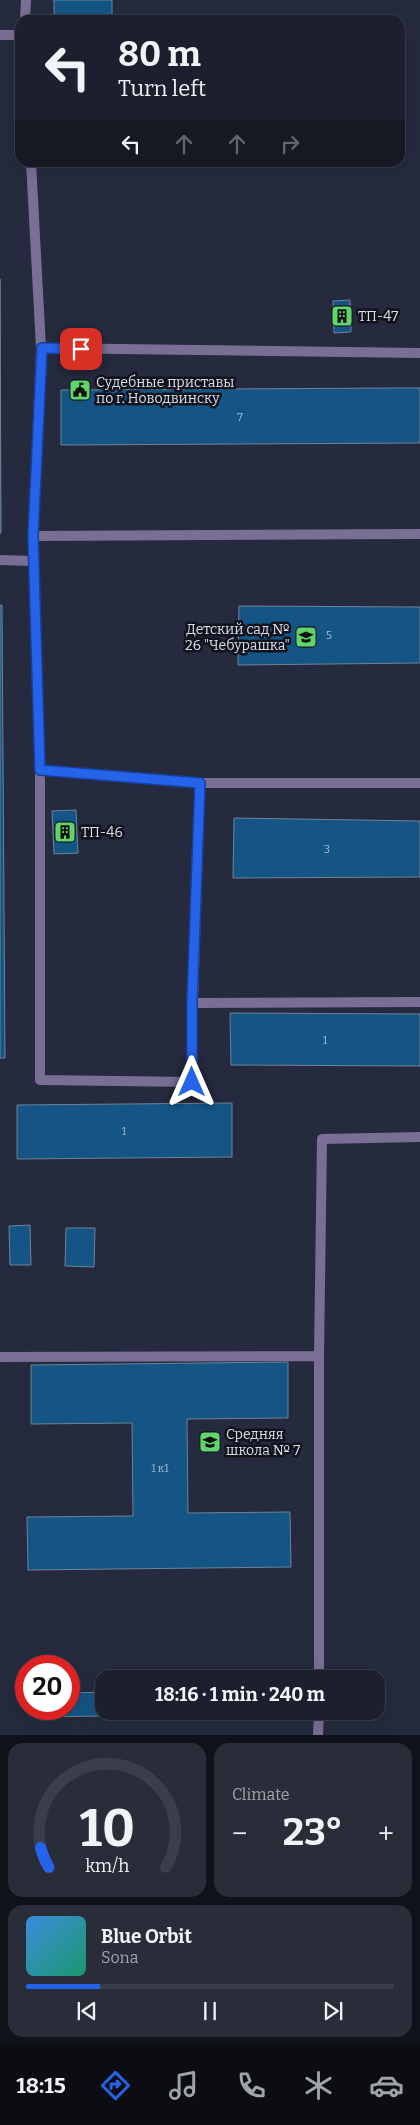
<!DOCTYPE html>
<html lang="en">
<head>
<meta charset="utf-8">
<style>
	:root { --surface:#1c202e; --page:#292d3a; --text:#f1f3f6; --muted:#a0a3aa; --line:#3a3e4a; --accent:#2563eb }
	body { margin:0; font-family:Bitter,serif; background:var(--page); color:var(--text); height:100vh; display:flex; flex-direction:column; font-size:19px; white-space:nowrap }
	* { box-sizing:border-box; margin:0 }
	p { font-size:16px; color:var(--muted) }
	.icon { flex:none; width:28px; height:28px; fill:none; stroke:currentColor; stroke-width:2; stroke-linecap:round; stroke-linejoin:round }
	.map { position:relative; height:1735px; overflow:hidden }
	.drawer { display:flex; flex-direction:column; gap:8px; padding:8px; background:#0f1219; flex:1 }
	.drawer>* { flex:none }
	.hud { position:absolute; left:15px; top:15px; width:390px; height:152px; border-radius:15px; box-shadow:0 5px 20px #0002,0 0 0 1px var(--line); background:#1c202e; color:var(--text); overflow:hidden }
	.speed { position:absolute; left:15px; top:1655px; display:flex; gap:10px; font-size:25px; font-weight:700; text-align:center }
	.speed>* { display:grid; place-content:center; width:65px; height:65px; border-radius:50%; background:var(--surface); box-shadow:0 5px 20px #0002,0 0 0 1px var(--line); line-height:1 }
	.speed .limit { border:8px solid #d22; background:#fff; color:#111 }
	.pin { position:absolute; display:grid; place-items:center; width:42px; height:42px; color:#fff; margin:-21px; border-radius:10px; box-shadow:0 2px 8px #0006 }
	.me { position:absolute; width:55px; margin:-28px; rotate:0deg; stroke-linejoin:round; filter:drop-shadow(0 0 4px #0008) }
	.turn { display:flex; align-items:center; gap:18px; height:105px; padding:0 20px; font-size:22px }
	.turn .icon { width:65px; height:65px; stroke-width:2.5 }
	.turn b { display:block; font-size:35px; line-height:42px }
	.lanes { display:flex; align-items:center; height:48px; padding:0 20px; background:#0003; justify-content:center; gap:25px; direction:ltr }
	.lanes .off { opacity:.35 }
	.big { font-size:38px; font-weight:700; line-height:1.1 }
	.drawer .card { flex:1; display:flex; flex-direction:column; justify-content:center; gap:8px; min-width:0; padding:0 18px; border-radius:15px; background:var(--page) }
	.drawer .dial { align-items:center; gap:0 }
	.dial svg { height:130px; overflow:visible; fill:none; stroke:var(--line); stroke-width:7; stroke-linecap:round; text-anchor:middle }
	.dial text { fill:var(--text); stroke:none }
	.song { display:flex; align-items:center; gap:15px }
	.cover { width:60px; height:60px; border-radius:8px; background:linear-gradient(135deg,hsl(210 70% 55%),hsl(160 70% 35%)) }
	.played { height:5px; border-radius:2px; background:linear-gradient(90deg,var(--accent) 20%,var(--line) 20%) }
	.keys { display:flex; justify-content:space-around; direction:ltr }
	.heat { display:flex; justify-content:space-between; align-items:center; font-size:28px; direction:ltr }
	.drawer .tiles { flex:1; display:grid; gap:8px; grid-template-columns:1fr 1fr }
	.card:last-child { grid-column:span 2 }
	.trip { position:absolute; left:95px; top:1670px; width:290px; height:50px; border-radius:15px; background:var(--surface); box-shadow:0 5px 20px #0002,0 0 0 1px var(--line); font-weight:700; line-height:50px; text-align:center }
	.menu { display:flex; height:80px; justify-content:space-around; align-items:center; background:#0b0d12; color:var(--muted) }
	.menu .icon { width:35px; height:35px }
	.menu .current { color:var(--accent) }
	.menu b { font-size:22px; color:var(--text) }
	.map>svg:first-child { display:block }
</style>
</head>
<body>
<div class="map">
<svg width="420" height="1735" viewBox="0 0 420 1735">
	<rect width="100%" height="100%" fill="#252a3e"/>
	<!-- building -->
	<path fill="#155586" stroke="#6f8395" d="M54 0H112V20H54Z
		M0 279 1 533H0Z
		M350 300 351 332 334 333 333 301Z
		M390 388H420V443L61 445V390Z
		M0 605H2L5 1058H0Z
		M239 606 420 607V663L238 665Z
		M76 810 78 853 54 854 52 811Z
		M234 818 420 821V877L233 878Z
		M230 1013 420 1014V1066L231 1065Z
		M232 1103V1157L17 1159V1105Z
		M30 1225 31 1265H10L9 1226Z
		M66 1228H95L94 1267 65 1266Z
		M288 1362V1418L187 1419 188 1513 290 1512 291 1567 28 1570 27 1517 133 1516 132 1423 31 1424V1365Z
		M104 1692V1711H291V1713L38 1717V1709H69V1693Z"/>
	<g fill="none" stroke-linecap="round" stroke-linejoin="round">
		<!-- service -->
		<path stroke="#796f94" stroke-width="10" d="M25 20 26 0
			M0 35H20
			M31 162 41 348 33 536 40 770V1080L192 1082 193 1003 200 783 40 770
			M41 348 420 353
			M33 536 420 534
			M0 560 33 561
			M200 783H420
			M193 1003 420 1002
			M319 1356 322 1139 420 1137
			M0 1357 319 1356V1679
			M318 1735 319 1711"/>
	</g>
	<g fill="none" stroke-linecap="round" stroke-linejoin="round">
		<!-- route casing -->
		<g stroke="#184099" stroke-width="12">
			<path id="route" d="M81 349 42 348 33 536 40 770 200 783 192 1003V1082"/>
		</g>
		<!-- route -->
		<use href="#route" stroke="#2563eb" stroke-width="9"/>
	</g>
	<!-- icons -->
	<defs>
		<g id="building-square" transform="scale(1.125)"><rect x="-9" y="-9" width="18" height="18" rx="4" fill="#61d46a" stroke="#11131c"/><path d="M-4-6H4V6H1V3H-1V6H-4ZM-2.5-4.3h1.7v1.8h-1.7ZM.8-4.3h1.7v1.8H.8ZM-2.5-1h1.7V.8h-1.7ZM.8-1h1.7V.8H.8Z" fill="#111"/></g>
		<g id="civic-square" transform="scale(1.125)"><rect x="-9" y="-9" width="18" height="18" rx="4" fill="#61d46a" stroke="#11131c"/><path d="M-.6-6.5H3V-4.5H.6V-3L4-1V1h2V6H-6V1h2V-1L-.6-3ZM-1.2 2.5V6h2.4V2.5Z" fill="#111"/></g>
		<g id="school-square" transform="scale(1.125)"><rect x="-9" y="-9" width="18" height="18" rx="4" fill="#61d46a" stroke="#11131c"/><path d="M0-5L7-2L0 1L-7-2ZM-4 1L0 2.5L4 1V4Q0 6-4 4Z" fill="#111"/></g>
	</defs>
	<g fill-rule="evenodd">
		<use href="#building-square" x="342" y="316"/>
		<use href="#civic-square" x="80" y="390"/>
		<use href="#school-square" x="306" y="637"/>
		<use href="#building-square" x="65" y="832"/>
		<use href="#school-square" x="210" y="1442"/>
	</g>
	<g text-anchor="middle" stroke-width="5" stroke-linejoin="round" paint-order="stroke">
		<!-- number labels -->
		<g font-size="11" fill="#aabcd2">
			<text x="240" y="421">7</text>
			<text x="329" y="639">5</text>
			<text x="327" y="853">3</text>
			<text x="325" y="1044">1</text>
			<text x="124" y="1135">1</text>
			<text x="160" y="1472">1 к1</text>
		</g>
		<!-- poi labels -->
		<g font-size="14" fill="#dbdfec" stroke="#11131c" text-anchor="start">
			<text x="358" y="321">ТП-47</text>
			<text x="96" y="387">Судебные приставы<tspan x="96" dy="16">по г. Новодвинску</tspan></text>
			<text x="290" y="634" text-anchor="end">Детский сад №<tspan x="290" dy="16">26 "Чебурашка"</tspan></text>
			<text x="81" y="837">ТП-46</text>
			<text x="226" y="1439">Средняя<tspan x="226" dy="16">школа № 7</tspan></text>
		</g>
	</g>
</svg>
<div class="speed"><div class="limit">20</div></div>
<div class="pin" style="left:81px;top:349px;background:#d93025"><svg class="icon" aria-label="arrive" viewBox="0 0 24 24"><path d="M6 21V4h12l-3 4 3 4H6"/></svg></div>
<svg class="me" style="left:192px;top:1082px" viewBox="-20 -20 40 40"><path d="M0-17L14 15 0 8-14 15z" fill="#2563eb" stroke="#fff" stroke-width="4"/></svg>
<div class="trip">18:16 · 1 min · 240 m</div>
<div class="hud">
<div class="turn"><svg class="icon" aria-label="left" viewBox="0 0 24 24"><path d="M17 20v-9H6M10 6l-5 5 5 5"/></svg><div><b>80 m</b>Turn left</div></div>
<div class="lanes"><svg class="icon" aria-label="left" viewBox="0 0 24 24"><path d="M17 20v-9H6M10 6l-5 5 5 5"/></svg><svg class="icon off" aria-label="ahead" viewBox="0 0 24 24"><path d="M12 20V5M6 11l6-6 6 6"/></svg><svg class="icon off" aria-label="ahead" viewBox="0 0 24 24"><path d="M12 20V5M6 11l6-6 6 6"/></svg><svg class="icon off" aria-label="right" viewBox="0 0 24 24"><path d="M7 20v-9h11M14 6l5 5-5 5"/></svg></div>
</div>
</div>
<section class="drawer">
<div class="tiles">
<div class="card dial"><svg viewBox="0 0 100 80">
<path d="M14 69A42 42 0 1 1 86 69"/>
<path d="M14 69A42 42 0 0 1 9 57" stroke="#2563eb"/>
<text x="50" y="56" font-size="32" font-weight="700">10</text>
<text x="50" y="72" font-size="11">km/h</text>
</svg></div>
<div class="card"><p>Climate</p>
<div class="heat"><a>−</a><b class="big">23°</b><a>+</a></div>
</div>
<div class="card">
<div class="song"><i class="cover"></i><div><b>Blue Orbit</b><p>Sona</p></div></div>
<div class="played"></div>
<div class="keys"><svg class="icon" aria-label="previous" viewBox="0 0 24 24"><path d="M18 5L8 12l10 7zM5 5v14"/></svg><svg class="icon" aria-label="pause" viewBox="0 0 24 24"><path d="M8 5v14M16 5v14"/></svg><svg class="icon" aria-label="next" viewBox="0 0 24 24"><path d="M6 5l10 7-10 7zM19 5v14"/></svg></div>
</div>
</div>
</section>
<nav class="menu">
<b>18:15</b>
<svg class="icon current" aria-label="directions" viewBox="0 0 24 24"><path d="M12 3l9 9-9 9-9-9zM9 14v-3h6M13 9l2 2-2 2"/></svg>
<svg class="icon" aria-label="music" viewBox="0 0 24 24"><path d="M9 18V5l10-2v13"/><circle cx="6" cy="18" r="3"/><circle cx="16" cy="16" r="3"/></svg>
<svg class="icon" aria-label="phone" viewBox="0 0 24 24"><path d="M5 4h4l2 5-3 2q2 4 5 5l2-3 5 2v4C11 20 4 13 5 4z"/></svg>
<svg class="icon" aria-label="climate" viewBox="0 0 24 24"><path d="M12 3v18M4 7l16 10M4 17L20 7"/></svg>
<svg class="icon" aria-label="car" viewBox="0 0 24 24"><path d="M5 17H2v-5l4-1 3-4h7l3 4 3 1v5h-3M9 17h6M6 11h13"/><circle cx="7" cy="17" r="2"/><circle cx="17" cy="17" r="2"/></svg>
</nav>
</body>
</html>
